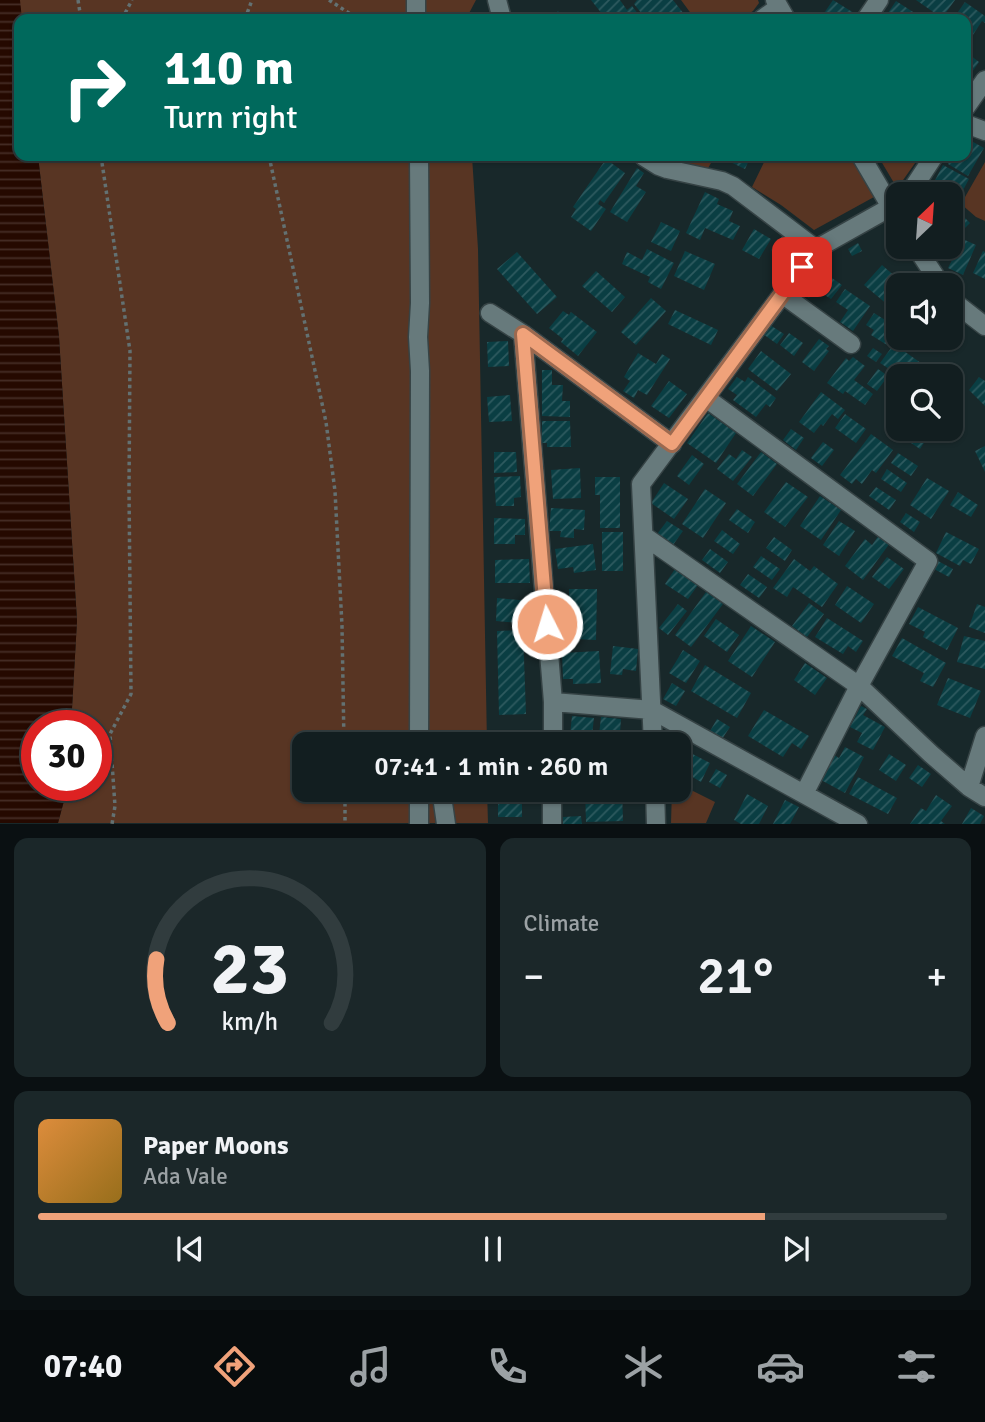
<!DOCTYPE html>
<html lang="en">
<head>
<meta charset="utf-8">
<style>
	:root { --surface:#121e20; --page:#1b2729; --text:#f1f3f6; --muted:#9ca2a5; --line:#313c3e; --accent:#f0a27a }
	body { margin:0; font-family:Signika,sans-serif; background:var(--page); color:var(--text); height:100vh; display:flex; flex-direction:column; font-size:26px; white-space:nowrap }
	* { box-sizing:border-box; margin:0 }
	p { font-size:23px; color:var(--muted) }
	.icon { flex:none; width:38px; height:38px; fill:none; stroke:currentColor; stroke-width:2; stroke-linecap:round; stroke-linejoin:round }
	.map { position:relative; height:824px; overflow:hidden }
	.sheet { display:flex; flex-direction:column; gap:14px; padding:14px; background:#0a1012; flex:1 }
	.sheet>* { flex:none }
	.top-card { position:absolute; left:14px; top:14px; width:957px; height:147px; border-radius:14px; box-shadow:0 2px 5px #0004,0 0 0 2px var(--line); background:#00695c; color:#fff; overflow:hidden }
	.needle { width:46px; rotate:25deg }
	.buttons { position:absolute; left:886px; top:182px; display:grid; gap:14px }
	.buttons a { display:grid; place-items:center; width:77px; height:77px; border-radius:14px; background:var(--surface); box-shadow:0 2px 5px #0004,0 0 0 2px var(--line); font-size:35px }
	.speed { position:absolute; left:21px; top:710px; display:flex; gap:14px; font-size:35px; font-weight:700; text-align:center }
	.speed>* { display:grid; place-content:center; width:91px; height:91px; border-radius:50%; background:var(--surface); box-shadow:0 2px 5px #0004,0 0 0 2px var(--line); line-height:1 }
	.speed .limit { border:10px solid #d22; background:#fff; color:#111 }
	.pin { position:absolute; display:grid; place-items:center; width:60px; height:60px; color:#fff; margin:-30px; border-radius:14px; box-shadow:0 4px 10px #0006 }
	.me { position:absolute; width:77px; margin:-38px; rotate:355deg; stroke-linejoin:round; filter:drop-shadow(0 0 5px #0008) }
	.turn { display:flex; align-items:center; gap:24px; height:147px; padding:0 35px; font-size:32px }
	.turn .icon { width:91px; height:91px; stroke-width:2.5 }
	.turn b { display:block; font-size:49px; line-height:60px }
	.big { font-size:52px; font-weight:600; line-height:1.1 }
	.sheet .card { flex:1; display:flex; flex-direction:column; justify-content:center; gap:10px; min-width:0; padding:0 24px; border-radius:14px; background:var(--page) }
	.sheet .dial { align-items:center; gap:0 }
	.dial svg { height:182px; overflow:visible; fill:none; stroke:var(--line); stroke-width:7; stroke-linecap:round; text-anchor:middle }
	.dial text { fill:var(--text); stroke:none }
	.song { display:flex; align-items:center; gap:21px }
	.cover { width:84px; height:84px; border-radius:10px; background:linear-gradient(135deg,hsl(30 70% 55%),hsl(40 70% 35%)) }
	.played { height:7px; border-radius:4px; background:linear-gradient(90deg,var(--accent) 80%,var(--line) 80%) }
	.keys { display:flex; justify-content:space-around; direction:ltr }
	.heat { display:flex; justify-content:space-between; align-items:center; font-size:38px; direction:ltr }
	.sheet .tiles { flex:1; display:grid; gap:14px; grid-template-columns:1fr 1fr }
	.card:last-child { grid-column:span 2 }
	.trip { position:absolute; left:292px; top:732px; width:399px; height:70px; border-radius:14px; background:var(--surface); box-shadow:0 2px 5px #0004,0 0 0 2px var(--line); font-weight:600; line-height:70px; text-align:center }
	.tabs { display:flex; height:112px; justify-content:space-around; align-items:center; background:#070c0d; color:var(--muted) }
	.tabs .icon { width:49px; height:49px }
	.tabs .on { color:var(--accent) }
	.tabs b { font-size:32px; color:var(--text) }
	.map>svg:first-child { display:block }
</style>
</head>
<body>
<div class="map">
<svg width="985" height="824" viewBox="0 0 985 824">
	<defs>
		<pattern id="water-rules" width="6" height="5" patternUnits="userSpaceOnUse" patternTransform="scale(1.75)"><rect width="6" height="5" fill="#250900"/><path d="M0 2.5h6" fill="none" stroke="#452d26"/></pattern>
		<pattern id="building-hatch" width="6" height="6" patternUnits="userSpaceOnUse" patternTransform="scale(1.75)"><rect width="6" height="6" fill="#0a3e43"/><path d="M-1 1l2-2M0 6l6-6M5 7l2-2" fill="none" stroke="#2e5a5f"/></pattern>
	</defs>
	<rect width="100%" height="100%" fill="#18282a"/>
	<!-- grass -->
	<path fill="#583523" d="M19 0H476L466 19H22Z
		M681 0H758L759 3 753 11 741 19H695Z
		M38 156H472L478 249 487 744H304V789H487L488 823H58L68 786H96V726H71L77 620 59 337Z
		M657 156H715L707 170 671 162Z
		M767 156H850L874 197 814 230 781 205 752 187Z
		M878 156H920L901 183H894Z
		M985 162V221L976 217 961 204Z
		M679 784 715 802 706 823H671L672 789H679Z"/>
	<!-- water -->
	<path fill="url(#water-rules)" d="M0 0H20L22 19H19V156H38L59 337 77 621 71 726H37V786H68L58 823H0Z"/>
	<!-- building -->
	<path fill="url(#building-hatch)" d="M591 0H620L627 10 632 6 642 19H606Z
		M637 0H673L684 14 677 19H646L634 4Z
		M833 0 854 13 849 19H820Z
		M916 0H955L942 18Z
		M896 1 924 19H891L886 16Z
		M965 2 985 16V23L982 21 971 38 966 35V19H953Z
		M558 11 566 19H550Z
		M966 52 979 62 968 78 966 77Z
		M966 138 984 148 968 176 948 164 953 156H966Z
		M728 156H751L745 169 726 160Z
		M606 159 625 173 604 203 600 200 598 204 606 209 591 231 571 217 576 209 573 207Z
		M943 165 969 179 960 196 944 188 942 191 932 186Z
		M637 168 644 173 636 186 646 192 627 222 610 212Z
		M705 192 719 199 717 204 733 211 729 221 740 226 733 240 705 228 700 240 686 233Z
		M954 207 970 223 950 243V211Z
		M661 222 680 231 671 251 651 242Z
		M754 229 771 239 759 259 742 250Z
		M784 234 798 246 785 262 771 250Z
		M965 240 976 245 963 275 948 268 953 258 956 259Z
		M858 243 862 251 852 256 848 249Z
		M647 249 674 263 661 289 648 282 650 277 622 264 627 252 642 260Z
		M685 251 715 264 704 290 674 276Z
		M983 251 985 252V279L973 273Z
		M517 252 557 297 537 314 497 269Z
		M882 265 905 285H898V293L888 305 864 285Z
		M815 266 842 285 831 299 815 289 809 298 798 290Z
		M596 271 625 297 612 312 582 286Z
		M845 289 870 306 853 331 840 322 848 310 836 302Z
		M651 298 666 311 636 345 621 332Z
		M675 310 718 330 711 345 668 324Z
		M563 311 569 315 571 312 597 332 578 356 561 342 563 339 549 328Z
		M874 313 898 328 887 345 871 335 874 330 866 325Z
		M770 325 784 334 777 344 763 334Z
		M789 333 803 343 794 356 780 345Z
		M819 339 829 346 826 349 829 351 814 371 802 362Z
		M508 341 509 366 488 367 487 342Z
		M894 344 928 368 923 376H900L880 363Z
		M873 348 882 354 876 362 867 356Z
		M761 351 791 374 777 391 748 369Z
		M638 353 656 364 662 354 670 359 647 395 638 390 634 398 623 391 630 381 624 377Z
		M853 357 865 366 854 380 873 394 865 405 845 391 843 394 827 383 846 358 849 361Z
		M878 369 888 376 877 391 867 384Z
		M542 370H552V385H563L562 401H570V417L542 416Z
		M737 377 745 382 748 377 776 398 770 407 766 404 756 417 733 400 737 395 728 389Z
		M979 377 985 381V406L969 390Z
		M669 381 687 394 669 418 651 406Z
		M950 385 959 390 950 406Z
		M821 392 845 410 838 419 832 414 823 426 821 424 814 433 799 422Z
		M510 395 512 421 489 422 487 397Z
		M708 413 736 433 716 463 687 443Z
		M845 414 866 429 856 443 835 428Z
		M542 421H570L571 447H547V443H542Z
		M791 429 804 438 796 450 783 440Z
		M907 429H922L930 434 920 449 902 437Z
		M871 434 893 450 876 473 872 470 862 484 856 479 852 484 840 475Z
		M823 442 834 450 822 466 811 458Z
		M985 446V472L975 451Z
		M742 450 752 457 733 481 717 469 729 454 736 459Z
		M494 452H516L517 472 494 473Z
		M761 452 777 464 753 496 737 484Z
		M898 453 918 466 911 476 891 463Z
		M692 455 704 464 689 485 677 476Z
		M580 468 581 498 553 499 551 470Z
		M887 469 907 483 901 492 881 479Z
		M520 476 521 497 514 498V506H496L494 477Z
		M595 477H620V528H600V495H595Z
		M927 478 949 491 931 519 910 505Z
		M786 482 808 497 785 527 764 512Z
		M664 483 688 499 674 519 651 503Z
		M876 487 896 500 889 510 869 496Z
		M705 489 726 503 703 538 682 524Z
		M958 492 978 505 971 517 950 505Z
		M820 496 841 510 821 540 800 526Z
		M551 508 585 510 584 530 574 529V538L560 537 561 531H549Z
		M737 509 755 522 748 533 729 520Z
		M906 513 920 522 914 532 900 522Z
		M494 518 525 519V535H515V544H494Z
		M667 521 683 531 673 545 657 534Z
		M839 521 855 531 839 556 823 545Z
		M722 530 740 544 733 554 714 541Z
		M602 532H623V571H602Z
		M946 532 979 549 971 564 963 560 960 566 936 553Z
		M879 535 890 543 863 580 845 566 865 539 872 545Z
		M774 537 792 550 785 561 766 548Z
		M593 544 596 570 574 573 573 567 558 569 555 549Z
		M710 549 728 562 720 573 702 560Z
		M761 556 780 569 772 580 753 567Z
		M887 557 904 569 889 589 872 577Z
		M529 559 530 583H495V560Z
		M794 559 810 571 814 566 838 584 822 607 793 587 787 597 773 588Z
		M938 561 953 569 949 577 934 569Z
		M675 569 698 585 688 599 665 584Z
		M748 574 767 587 759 598 740 585Z
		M847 586 874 604 861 623 835 605Z
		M569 589H597L596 640 574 639 575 613H569Z
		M706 592 723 604 691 647 675 635Z
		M497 598 531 601 530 613H520V623L496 621Z
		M809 603 824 614 807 637 792 626Z
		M678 604 687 611 668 635 659 628Z
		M977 604 985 607V633L969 627Z
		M918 607 958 628 947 650 923 637 925 632 909 624Z
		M827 618 863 641 856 652 848 646 843 654 815 637Z
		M716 619 739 635 727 652 704 636Z
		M751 626 775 642 752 677 728 661Z
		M523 630 526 714 499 715 497 631Z
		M964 636 985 641V669L957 662Z
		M902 638 946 663 933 687 920 681 924 673 892 656Z
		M613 646 638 649 636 671 623 669 622 675 610 674Z
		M683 650 700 661 686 683 669 673Z
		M599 651 601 683 573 684V679H563L562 653Z
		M805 663 827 678 815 695 794 680Z
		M705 665 751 693 737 718 691 691Z
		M948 678 981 691 970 718 937 705Z
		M672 683 685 691 676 706 663 699Z
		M861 706 867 709 863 715 885 727 873 750 857 742 862 733 850 727Z
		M764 710 809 736 801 749 792 743 783 757 748 736Z
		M572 716 594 718 591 744H569Z
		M601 717 621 719 620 733 613 732 611 744H598Z
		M717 719 730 727 722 739 710 731Z
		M498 732H522V744H498Z
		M670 734 684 742 681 748 710 763 701 782 689 775 685 782 679 779V744H665Z
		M845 747 864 757 845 793 821 780 834 755 839 758Z
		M889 754 906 765 896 781 879 770Z
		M918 765 931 774 922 787 909 778Z
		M716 769 727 775 720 788 709 782Z
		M858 777 897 798 888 814 849 794Z
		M498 789H522V817H498Z
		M622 789 623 821 586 822 585 790Z
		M747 794 768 806 759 824H741L734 820Z
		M936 795 952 806 941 821 945 824H910L921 808 926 811Z
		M785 800 799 807 790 824H773Z
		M971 808 984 816 980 824H962Z
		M581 816 582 824H563V817Z"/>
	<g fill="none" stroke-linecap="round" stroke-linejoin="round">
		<!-- minor casing -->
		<g stroke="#364345" stroke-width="21">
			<path id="minor" d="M416 0V19
				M497 0 502 19
				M775 0 786 19
				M762 19 779 7
				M866 19 879 0
				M966 107 985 80
				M966 124 985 131
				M419 156 420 303 418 337 420 371 419 744
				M643 156 659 166 667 169 722 181 733 186 816 249
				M861 156 898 219
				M909 194 934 156
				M916 247 941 285
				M782 294 851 344
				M950 299 985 326
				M490 313 523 334 672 444
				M523 334 553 702V744
				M706 398 928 561 859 686 804 794
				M644 536 859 686 931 754 969 787 985 797
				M553 702 652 710 858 824
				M653 744 641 484 816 249 898 203
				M969 787 985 736
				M441 789 446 824
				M655 789 656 824
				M419 824V789
				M552 824V789"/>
		</g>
		<!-- path -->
		<path stroke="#637172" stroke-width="3.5" stroke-dasharray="3.5 3.5" stroke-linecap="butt" d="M78 0 81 19
			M329 0 358 19
			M122 19 132 0
			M245 19 252 0
			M101 156 130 351 129 490 131 694 110 734 115 806 112 824
			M269 156 326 422 335 491 342 626 344 744
			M345 789V824"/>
		<!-- minor -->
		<use href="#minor" stroke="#677a7c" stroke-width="18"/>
	</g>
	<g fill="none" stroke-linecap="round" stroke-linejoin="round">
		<!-- route casing -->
		<g stroke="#9c694f" stroke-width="18">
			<path id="route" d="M547 624 523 334 672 444 802 267"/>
		</g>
		<!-- route -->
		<use href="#route" stroke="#f0a27a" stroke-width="12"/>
	</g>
</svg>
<div class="buttons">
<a><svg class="needle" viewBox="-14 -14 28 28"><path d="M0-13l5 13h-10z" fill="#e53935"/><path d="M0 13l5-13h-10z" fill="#9ca2a5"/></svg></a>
<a><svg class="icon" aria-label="sound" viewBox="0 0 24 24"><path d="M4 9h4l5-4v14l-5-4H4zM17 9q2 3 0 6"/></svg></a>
<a><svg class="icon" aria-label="search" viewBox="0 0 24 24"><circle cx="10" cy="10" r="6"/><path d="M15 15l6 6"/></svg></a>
</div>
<div class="speed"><div class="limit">30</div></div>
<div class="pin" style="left:802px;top:267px;background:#d93025"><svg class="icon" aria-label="arrive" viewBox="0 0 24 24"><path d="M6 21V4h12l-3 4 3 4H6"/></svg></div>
<svg class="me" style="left:547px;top:624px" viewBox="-20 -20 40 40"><circle r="17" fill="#f0a27a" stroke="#fff" stroke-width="3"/><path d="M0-11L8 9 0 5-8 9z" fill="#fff"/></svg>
<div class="trip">07:41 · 1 min · 260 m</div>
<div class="top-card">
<div class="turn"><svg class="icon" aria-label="right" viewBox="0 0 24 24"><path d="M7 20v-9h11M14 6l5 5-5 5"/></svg><div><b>110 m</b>Turn right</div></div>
</div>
</div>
<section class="sheet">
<div class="tiles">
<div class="card dial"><svg viewBox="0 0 100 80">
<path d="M14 69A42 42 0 1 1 86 69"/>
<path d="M14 69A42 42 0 0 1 9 41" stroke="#f0a27a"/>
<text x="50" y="56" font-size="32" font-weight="700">23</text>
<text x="50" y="72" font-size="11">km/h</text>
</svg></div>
<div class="card"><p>Climate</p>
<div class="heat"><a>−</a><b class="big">21°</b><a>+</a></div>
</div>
<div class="card">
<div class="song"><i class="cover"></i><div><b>Paper Moons</b><p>Ada Vale</p></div></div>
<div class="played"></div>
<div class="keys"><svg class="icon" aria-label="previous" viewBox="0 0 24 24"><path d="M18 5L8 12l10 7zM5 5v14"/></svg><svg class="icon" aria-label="pause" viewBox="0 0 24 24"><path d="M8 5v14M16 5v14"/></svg><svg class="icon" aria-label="next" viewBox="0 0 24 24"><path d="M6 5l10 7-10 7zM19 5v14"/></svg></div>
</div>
</div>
</section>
<nav class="tabs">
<b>07:40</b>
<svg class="icon on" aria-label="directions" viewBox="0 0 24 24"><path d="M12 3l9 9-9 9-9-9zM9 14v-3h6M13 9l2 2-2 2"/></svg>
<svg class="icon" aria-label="music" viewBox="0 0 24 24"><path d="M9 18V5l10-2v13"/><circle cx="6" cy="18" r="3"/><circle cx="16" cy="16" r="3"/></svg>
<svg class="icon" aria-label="phone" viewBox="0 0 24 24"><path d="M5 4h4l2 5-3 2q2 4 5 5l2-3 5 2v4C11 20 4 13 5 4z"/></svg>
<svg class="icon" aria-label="climate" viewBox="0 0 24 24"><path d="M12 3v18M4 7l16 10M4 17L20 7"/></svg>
<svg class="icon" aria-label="car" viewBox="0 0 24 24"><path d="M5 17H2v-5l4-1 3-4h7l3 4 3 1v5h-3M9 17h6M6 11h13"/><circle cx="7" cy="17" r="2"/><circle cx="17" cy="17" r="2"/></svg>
<svg class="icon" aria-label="filters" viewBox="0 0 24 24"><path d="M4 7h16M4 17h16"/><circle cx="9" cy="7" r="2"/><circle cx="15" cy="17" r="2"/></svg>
</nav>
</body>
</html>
